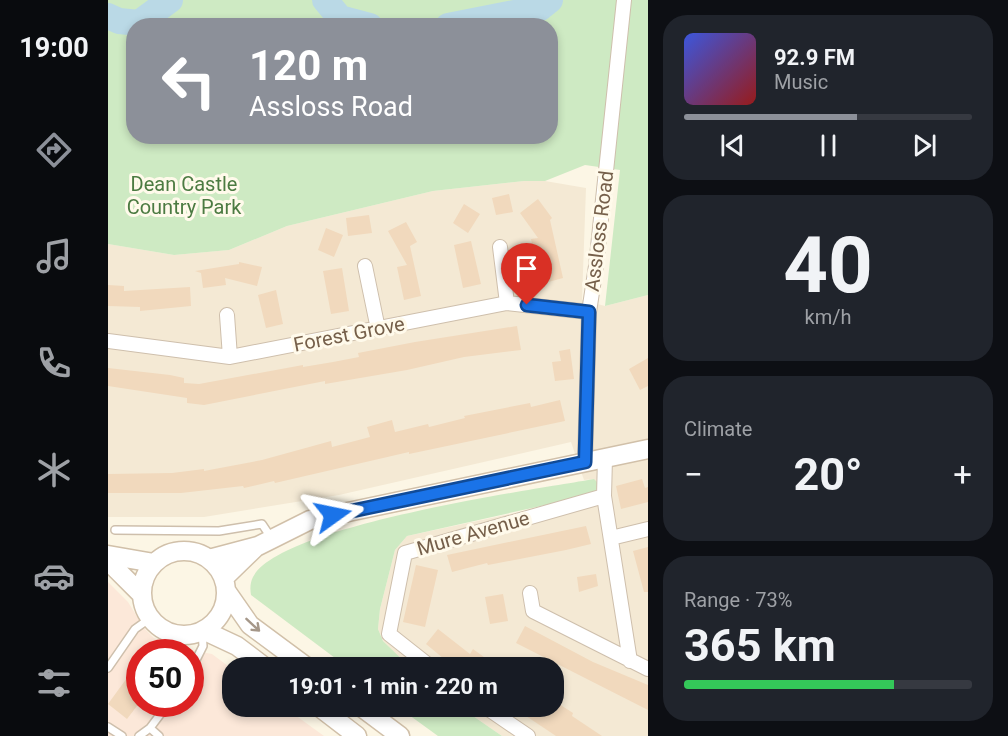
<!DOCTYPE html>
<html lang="en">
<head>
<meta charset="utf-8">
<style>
	:root { --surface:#171b24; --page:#20242c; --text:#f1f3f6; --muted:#9ea1a6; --line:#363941; --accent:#8c9099 }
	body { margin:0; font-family:Roboto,sans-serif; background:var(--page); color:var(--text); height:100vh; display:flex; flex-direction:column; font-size:22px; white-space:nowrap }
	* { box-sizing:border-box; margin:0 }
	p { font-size:20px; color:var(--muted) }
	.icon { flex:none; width:33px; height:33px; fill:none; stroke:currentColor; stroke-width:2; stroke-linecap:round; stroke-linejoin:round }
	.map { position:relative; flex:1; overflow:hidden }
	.drawer { display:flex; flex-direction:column; gap:15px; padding:15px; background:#0d0f14; width:360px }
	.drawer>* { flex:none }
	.top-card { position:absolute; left:18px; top:18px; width:432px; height:126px; border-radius:24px; box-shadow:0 3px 9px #0003; background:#8c9099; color:#fff; overflow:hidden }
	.speed { position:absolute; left:18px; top:639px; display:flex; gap:12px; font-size:30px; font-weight:700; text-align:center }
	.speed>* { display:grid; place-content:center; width:78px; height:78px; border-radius:50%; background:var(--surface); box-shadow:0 3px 9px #0003; line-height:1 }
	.speed .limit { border:9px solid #d22; background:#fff; color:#111 }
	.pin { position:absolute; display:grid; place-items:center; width:51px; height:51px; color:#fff; margin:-62px -26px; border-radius:50% 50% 50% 0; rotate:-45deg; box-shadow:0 0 6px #0007 }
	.pin .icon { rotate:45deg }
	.me { position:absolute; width:66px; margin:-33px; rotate:78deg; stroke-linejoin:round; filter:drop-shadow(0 0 4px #0008) }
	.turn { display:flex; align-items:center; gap:21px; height:126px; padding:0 24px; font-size:27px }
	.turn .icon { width:78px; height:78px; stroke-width:2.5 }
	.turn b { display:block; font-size:42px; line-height:51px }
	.big { font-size:45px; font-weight:700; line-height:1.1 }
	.drawer .tile { flex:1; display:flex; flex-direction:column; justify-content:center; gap:9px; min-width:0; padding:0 21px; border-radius:24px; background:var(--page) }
	.drawer .dial { align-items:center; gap:0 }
	.dial b { font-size:78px; line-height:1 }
	.song { display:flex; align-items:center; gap:18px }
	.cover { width:72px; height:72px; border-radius:9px; background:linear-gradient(135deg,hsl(230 70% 55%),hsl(0 70% 35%)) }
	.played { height:6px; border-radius:3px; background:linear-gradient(90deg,var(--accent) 60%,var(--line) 60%) }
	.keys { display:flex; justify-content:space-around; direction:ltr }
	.heat { display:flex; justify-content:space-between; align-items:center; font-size:33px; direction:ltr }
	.charge { height:9px; border-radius:4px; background:linear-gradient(90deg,#34c759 73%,var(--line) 0) }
	.trip { position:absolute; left:114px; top:657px; width:342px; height:60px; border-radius:24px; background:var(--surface); box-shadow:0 3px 9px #0003; font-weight:700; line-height:60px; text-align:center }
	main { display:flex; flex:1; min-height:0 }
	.menu { display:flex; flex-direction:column; width:108px; justify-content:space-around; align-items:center; background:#090b0e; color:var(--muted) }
	.menu .icon { width:42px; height:42px }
	.menu .selected { color:var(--accent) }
	.menu b { font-size:27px; color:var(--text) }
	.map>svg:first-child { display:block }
</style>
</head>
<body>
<main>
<nav class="menu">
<b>19:00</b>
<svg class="icon selected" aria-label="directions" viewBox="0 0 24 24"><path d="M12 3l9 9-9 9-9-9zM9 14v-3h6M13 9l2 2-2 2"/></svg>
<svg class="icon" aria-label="music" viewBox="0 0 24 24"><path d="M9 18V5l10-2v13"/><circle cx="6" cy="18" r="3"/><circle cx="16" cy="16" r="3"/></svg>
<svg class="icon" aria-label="phone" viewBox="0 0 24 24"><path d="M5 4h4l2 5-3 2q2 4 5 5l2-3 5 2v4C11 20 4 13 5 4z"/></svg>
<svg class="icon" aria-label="climate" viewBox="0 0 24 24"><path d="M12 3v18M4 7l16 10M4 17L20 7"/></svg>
<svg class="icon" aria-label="car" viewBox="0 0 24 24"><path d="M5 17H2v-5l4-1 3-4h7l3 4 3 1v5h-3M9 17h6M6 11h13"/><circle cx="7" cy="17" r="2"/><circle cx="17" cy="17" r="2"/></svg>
<svg class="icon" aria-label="filters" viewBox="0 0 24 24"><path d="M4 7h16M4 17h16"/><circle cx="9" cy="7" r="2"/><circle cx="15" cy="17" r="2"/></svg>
</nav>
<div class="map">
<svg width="540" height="736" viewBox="0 0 540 736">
	<rect width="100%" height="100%" fill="#fcf6e5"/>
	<!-- residential -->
	<path fill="#f4e9d4" d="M416 181H437L478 188 474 300 497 306 540 295V736H394L352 707 446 706V668L302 667 275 641 270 629 272 609 287 550 299 536 458 502 486 479 476 480 463 442 231 495 96 517H0V244L66 255 121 250 179 226 325 191Z"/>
	<!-- commercial -->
	<path fill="#fce8d9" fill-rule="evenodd" d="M0 582 20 602 36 628 46 638 70 648 104 654 124 669V706L176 707 216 736H0ZM32 652H82V704H32Z"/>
	<!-- green -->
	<path fill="#ceeac3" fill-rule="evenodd" d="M0 0H540V295L497 306 512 170 477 165 437 181H416L325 191 179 226 121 250 66 255 0 244ZM26 26H442V136H26Z
		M486 479 489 482V489L482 495 299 536 287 550 272 609 270 629 275 641 302 667H239L143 595C142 589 142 583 145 577 172 525 424 490 486 479Z
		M290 707H352L394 736H330Z"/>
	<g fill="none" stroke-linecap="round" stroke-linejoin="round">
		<!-- river -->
		<path stroke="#bad9e6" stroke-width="26" d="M217 0 232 18 262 26
			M0 16 11 21 31 23 62 0
			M340 26 432 8 442 0"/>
	</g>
	<!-- building -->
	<path fill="#f1d9bd" d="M401 194 405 212 388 215 384 198Z
		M430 199 444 218 442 220 455 278 433 284 423 239 430 238 412 213Z
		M356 204 372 214 360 233 345 223Z
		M261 215 264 233 240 236 238 218Z
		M298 222 309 242 302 246 313 296 296 300 289 267 299 265 280 231Z
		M218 228 235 235 226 257 210 250Z
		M363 241 373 284 355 288 346 245Z
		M131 262 154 267 149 286 117 278 118 285 95 288 93 273 87 271 131 264Z
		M234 268 241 311 223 314 215 271Z
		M0 285 16 286V291L82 287 83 306 32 311V307L0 306Z
		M168 290 175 324 158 328 150 295Z
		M409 326 413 350 356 357 299 370 217 384V381L96 405 79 403V398L0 386V368L62 375 76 378V383L91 384 195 365V367L225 362 251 357 250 353 307 342Z
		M462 349 466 379 447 381 444 362 453 361 451 351Z
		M540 358V386L532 390 521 369Z
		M452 400 457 421 301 454V452L167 483 166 481 136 488 135 486 73 493H0V474L64 473 96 469V471L154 460 223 441 224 447 262 437 259 427 284 420 287 432 320 424 321 427 357 418 356 416 422 403 423 407Z
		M534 479 537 488 540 487V502L513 509 508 486Z
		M478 526 483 544 458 550 380 565 379 563 344 572 339 555Z
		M540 547V592H536L525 551Z
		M308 565 330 570 317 627 295 622Z
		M488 574 490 586 471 592 469 577Z
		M395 594 400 621 382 624 377 597Z
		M417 626 485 662 540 685V710L408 643Z
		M330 629 362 654 365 649 391 668H347L318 644Z
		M32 660V702L19 719 0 704Z
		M451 704 465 713 464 716 494 736H448L403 706H450Z"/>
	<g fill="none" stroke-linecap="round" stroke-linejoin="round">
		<!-- service casing -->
		<g stroke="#cebfac" stroke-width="10">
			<path id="service" d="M7 530 111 531 154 524 164 539
				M0 668 27 629 41 619
				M82 672 95 646 94 632
				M0 727 14 736
				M42 728 51 736
				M31 736 42 728 60 704"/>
		</g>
		<!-- minor casing -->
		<g stroke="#cebfac" stroke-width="16">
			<path id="minor" d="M392 247 399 303
				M257 266 270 329
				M119 315 122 357
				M0 341 122 357 399 303 481 312
				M497 458 496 496 522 661
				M477 462 481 312 488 266 516 0
				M503 538 540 529
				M422 593 425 611 540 669
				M324 668 281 634 297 553 496 496
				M376 706 420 736"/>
		</g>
		<!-- secondary casing -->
		<g stroke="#d1c0a9" stroke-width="21">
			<path id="secondary" d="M34 593a42 42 0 1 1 84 0a42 42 0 1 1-84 0Z
				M0 555 46 563
				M101 559 150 546 202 520 540 449
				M0 561 33 594
				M116 578 148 547
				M119 592 142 625 200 668
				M97 631 129 646 158 668
				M210 706 249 736
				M252 706 292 736"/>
		</g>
		<!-- service -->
		<use href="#service" stroke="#fff" stroke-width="7"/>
		<!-- minor -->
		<use href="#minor" stroke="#fff" stroke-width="14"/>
		<!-- secondary -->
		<use href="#secondary" stroke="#fff" stroke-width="18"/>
	</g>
	<!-- one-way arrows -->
	<defs><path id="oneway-shaft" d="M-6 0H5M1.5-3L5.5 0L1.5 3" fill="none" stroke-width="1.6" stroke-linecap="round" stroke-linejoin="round" transform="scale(1.5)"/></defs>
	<use stroke="#a59789" href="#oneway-shaft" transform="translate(145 625) rotate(43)"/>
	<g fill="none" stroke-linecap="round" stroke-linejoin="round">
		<!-- route casing -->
		<g stroke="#114b97" stroke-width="15">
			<path id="route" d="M225 515 477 462 481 312 419 305"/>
		</g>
		<!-- route -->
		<use href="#route" stroke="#1a73e8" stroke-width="10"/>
	</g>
	<g text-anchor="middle" stroke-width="6" stroke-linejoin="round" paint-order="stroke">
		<!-- park labels -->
		<g font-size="20" fill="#4c7b42" stroke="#fffaeb">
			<text x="76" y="191">Dean Castle<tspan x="76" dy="23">Country Park</tspan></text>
		</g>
		<!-- street labels -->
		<g font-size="20" fill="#755f4a" stroke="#fffaeb">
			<text transform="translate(491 231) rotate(-83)" y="7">Assloss Road</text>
			<text transform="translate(241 334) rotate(-11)" y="7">Forest Grove</text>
			<text transform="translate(365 533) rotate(-16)" y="7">Mure Avenue</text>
		</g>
	</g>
</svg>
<div class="speed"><div class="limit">50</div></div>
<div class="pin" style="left:419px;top:305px;background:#d93025"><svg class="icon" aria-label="arrive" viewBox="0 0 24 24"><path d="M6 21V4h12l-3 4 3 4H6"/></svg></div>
<svg class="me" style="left:225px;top:515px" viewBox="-20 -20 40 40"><path d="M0-17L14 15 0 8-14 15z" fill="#1a73e8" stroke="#fff" stroke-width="4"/></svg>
<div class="trip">19:01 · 1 min · 220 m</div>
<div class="top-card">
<div class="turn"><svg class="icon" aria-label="left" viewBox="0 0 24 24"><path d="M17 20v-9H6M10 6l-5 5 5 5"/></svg><div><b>120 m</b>Assloss Road</div></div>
</div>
</div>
<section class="drawer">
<div class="tile">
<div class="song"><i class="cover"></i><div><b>92.9 FM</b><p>Music</p></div></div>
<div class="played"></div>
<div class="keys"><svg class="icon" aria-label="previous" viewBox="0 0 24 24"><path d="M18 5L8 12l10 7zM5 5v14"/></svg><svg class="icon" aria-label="pause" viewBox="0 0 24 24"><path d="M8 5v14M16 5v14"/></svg><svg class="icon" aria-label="next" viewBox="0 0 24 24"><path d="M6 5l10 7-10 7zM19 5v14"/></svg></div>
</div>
<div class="tile dial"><b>40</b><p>km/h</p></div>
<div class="tile"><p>Climate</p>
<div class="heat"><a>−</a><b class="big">20°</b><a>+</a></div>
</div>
<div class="tile"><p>Range · 73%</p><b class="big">365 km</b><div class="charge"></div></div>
</section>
</main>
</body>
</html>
